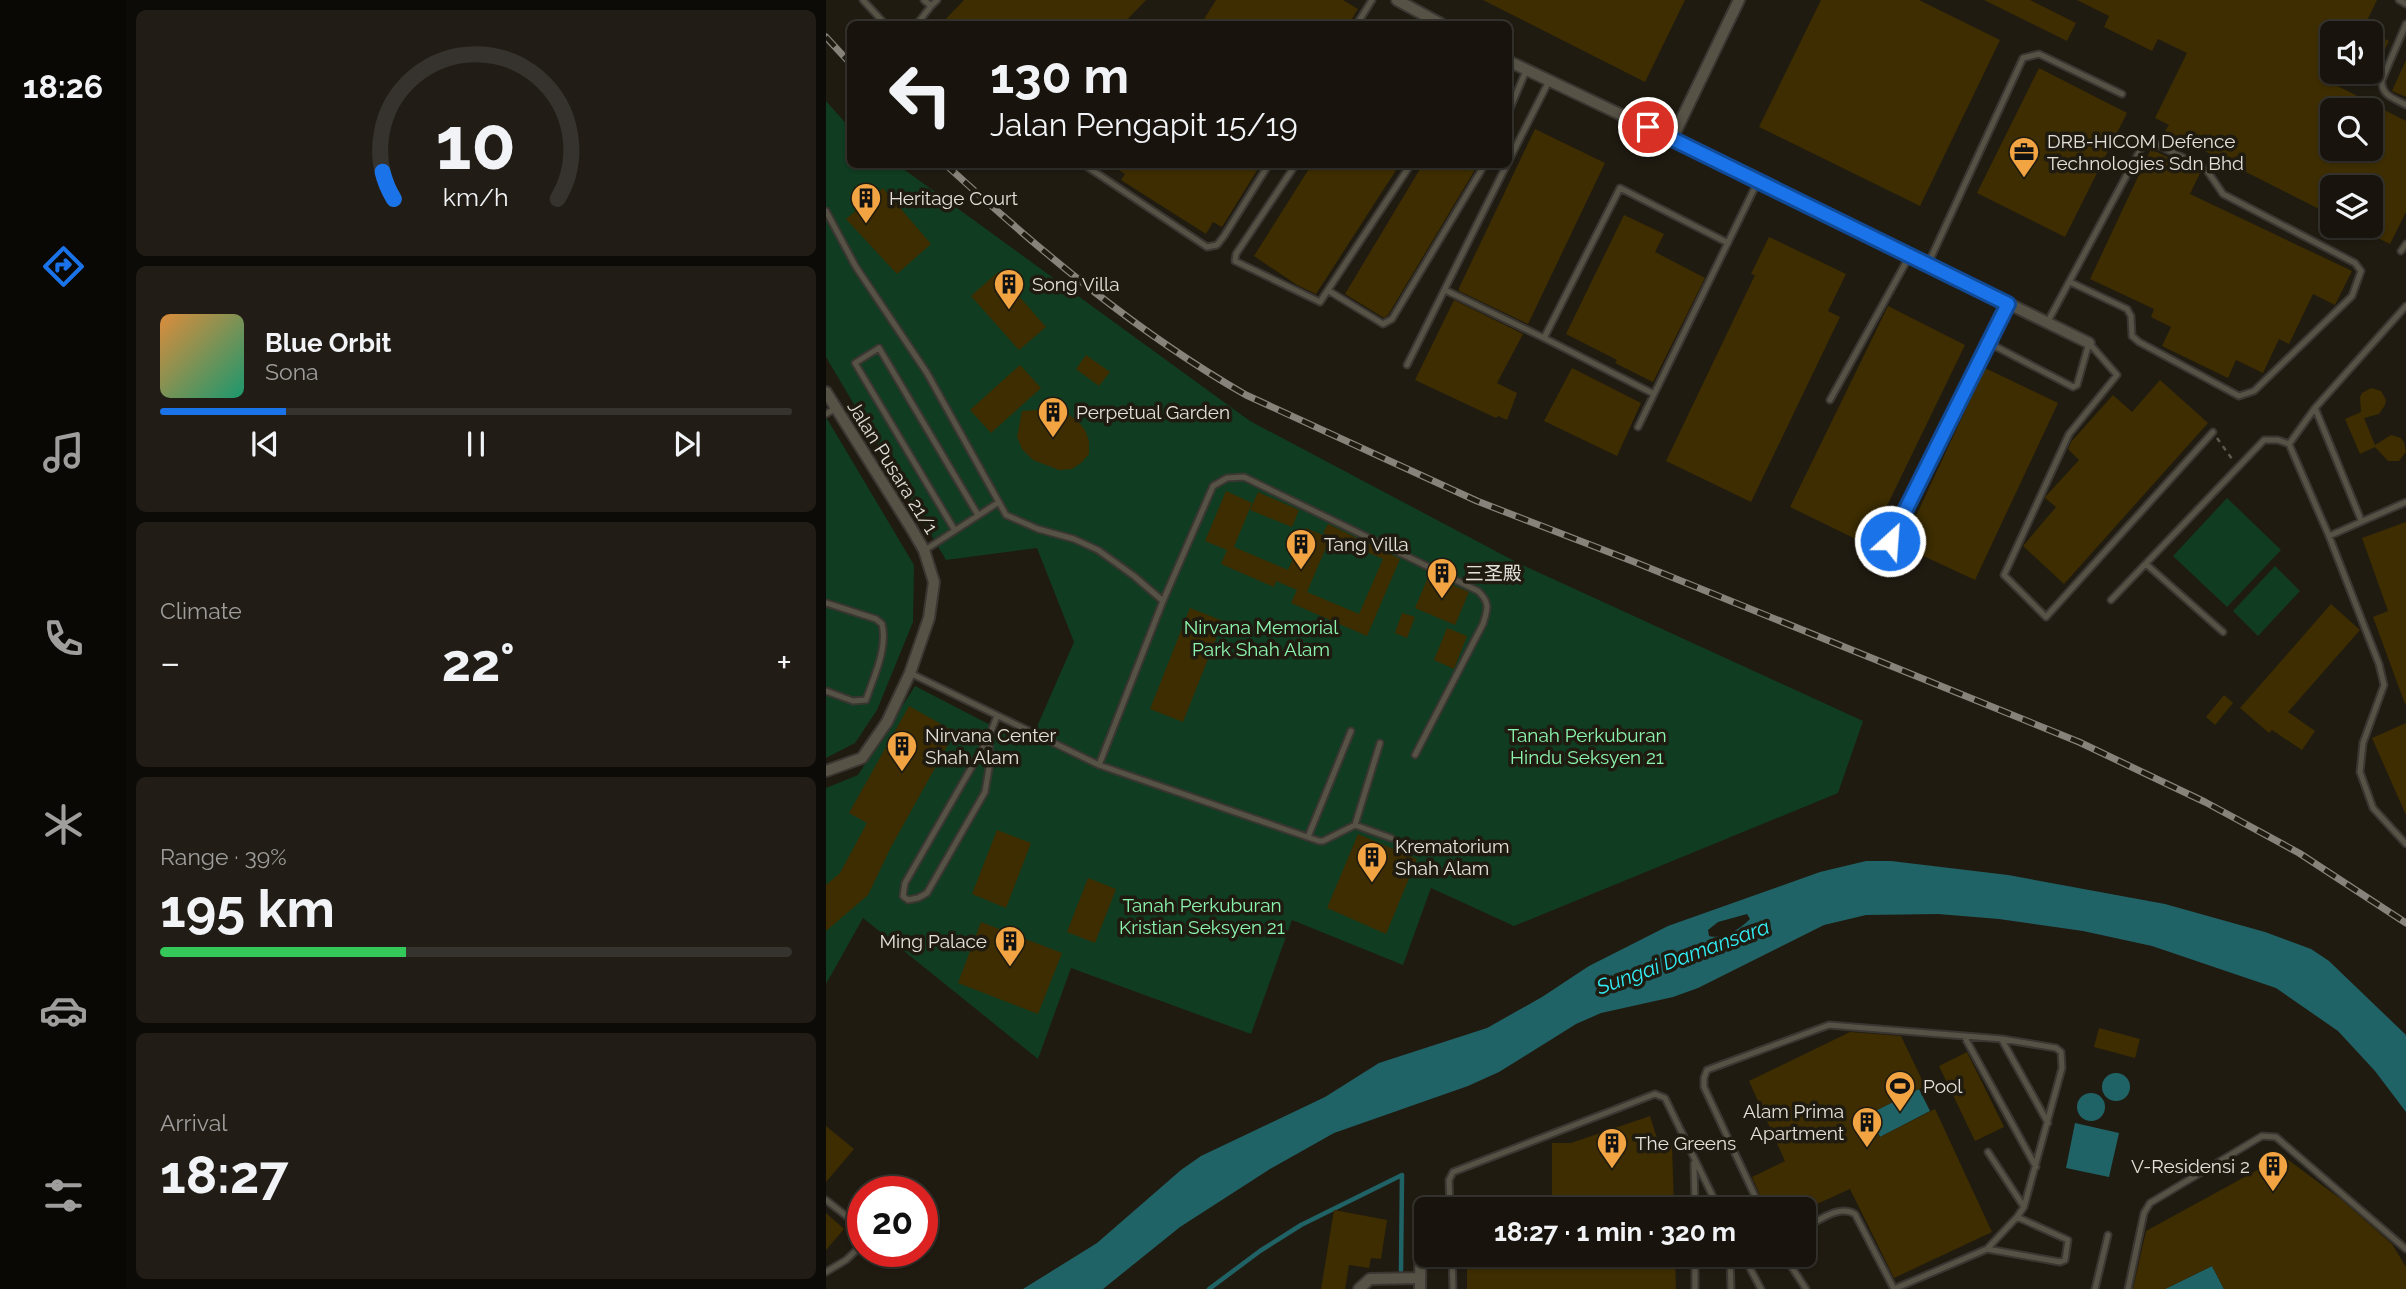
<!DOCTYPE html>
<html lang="en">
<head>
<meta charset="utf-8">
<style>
	:root { --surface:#18140d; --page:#211d16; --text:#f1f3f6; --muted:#9f9e9d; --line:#36332e; --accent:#1a73e8 }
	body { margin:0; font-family:Raleway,"Noto Sans SC",sans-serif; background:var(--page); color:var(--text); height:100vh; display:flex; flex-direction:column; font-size:26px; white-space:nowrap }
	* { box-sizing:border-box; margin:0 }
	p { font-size:23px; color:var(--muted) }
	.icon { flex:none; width:38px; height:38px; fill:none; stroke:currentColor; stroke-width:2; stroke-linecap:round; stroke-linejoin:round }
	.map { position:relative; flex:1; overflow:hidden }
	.sheet { display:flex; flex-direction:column; gap:10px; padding:10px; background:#0d0b07; width:700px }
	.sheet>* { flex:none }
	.banner { position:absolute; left:21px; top:21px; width:665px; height:147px; border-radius:10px; box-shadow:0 2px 5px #0004,0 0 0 2px var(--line); background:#18140d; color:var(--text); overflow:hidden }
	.tools { position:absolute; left:1494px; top:21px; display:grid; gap:14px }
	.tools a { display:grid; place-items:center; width:63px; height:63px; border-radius:10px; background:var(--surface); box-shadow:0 2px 5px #0004,0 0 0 2px var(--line); font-size:35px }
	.speed { position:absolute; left:21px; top:1176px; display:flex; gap:14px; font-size:35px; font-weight:700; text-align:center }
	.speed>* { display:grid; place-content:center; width:91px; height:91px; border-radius:50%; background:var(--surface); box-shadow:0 2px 5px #0004,0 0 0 2px var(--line); line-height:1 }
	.speed .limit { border:10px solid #d22; background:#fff; color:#111 }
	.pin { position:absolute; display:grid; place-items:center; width:60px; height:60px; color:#fff; margin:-30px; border:4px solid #fff; border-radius:50%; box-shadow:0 2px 7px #0007 }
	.me { position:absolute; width:77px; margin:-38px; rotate:26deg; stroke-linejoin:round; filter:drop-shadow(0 0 5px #0008) }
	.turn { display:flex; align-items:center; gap:24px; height:147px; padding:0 28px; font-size:32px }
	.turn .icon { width:91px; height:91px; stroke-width:2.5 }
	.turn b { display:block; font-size:49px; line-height:60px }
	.big { font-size:52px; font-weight:700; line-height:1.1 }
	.sheet .tile { flex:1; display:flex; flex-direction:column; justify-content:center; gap:10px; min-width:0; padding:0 24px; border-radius:10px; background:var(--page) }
	.sheet .dial { align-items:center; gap:0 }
	.dial svg { height:182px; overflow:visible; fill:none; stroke:var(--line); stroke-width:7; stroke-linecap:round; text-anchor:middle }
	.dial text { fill:var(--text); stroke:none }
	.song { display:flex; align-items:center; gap:21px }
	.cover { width:84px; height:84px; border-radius:10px; background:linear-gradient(135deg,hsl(30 70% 55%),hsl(160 70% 35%)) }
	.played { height:7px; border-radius:4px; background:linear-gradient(90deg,var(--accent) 20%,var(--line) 20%) }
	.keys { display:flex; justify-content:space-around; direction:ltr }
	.heat { display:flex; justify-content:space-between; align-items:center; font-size:38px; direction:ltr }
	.charge { height:10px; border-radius:5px; background:linear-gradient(90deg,#34c759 39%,var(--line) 0) }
	.trip { position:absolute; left:588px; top:1197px; width:402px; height:70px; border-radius:10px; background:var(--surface); box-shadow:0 2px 5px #0004,0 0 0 2px var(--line); font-weight:700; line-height:70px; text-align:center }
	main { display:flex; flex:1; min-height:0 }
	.tabs { display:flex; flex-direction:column; width:126px; justify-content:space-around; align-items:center; background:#0a0805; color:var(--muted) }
	.tabs .icon { width:49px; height:49px }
	.tabs .on { color:var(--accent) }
	.tabs b { font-size:32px; color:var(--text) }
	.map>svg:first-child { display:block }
</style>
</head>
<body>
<main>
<nav class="tabs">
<b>18:26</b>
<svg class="icon on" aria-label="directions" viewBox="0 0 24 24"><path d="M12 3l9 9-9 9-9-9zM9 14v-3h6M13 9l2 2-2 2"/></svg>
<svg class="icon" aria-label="music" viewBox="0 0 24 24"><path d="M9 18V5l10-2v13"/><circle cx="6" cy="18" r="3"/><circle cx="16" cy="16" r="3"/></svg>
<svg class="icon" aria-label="phone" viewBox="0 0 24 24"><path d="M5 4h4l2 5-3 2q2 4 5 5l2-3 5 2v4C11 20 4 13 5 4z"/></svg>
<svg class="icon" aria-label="climate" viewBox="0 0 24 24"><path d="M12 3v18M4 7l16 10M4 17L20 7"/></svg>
<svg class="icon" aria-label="car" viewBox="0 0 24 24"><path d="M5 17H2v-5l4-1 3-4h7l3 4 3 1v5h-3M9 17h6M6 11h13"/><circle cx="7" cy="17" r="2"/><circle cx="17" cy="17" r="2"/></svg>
<svg class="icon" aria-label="filters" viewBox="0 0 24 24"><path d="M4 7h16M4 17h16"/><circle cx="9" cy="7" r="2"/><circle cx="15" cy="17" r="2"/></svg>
</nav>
<section class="sheet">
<div class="tile dial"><svg viewBox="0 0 100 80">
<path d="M14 69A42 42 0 1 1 86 69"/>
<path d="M14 69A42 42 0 0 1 9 57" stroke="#1a73e8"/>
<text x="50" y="56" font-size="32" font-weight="700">10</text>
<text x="50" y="72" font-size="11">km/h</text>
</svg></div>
<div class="tile">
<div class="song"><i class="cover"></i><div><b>Blue Orbit</b><p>Sona</p></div></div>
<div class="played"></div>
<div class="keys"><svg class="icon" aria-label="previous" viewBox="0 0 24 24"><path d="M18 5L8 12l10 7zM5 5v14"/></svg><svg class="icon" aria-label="pause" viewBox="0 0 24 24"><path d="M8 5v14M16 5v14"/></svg><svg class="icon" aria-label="next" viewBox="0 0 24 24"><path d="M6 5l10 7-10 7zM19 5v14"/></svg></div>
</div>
<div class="tile"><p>Climate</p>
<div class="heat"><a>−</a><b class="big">22°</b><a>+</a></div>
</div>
<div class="tile"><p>Range · 39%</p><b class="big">195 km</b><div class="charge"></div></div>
<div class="tile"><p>Arrival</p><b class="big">18:27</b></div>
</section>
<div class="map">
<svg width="1580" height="1289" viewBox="0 0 1580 1289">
	<rect width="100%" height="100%" fill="#201b11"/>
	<!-- green -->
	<path fill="#103c21" d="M0 101 24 128V164L72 165 424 421 694 564 1037 721 1012 793 688 926 605 888 577 965 466 920 425 1034 245 968 212 1059 37 918 0 984V788L32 775 89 686 203 745 248 642 211 548 120 560 0 357Z
		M0 417 88 565 87 622 51 710 29 743 0 758Z
		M1401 498 1455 550 1401 607 1347 556Z
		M1449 566 1474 591 1432 636 1407 611Z"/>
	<!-- water -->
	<path fill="#206366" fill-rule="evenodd" d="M1040 861H1065L1182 875 1339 904 1439 932 1485 949 1503 961 1580 1035V1112L1549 1071 1512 1031 1450 988 1326 946 1257 931 1173 919 1112 914 1040 915 998 925 872 988 847 997 775 1013 750 1024 673 1072 642 1086 508 1133 444 1169 354 1227 277 1289H197L271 1243 355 1170 375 1156 499 1097 553 1063 661 1028 716 997 763 966 842 926 994 872ZM921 914 924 919C914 929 897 940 883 936L882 930 892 922Z
		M1276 1087a14 14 0 1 1 28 0a14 14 0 1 1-28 0Z
		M1093 1089 1104 1111 1054 1137 1043 1114Z
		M1251 1107a14 14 0 1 1 28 0a14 14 0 1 1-28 0Z
		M1249 1123 1293 1133 1283 1177 1240 1168Z
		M1386 1266 1398 1289H1339Z"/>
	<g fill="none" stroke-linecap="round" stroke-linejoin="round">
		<!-- stream -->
		<path stroke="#206366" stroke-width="4.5" d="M383 1289 434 1251 475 1225 576 1175 575 1270"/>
	</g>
	<!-- building -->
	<path fill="#3d2d00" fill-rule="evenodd" d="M138 0H320L297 24H115Z
		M390 0H517L532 9 523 24H375Z
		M657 0H859L819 82Z
		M995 0H1093L1174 40 1094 206 933 127Z
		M1158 0H1204L1250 23 1241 41Z
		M1251 0H1551L1535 33H1507V67L1500 80 1580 121V212L1564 244 1527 226H1545V187H1507V216L1339 131 1343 125 1329 118 1361 53 1332 39 1326 51 1278 27 1283 16ZM1507 110H1545V149H1507Z
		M1545 32 1563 41 1545 77Z
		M1580 60V97L1566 91Z
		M1213 68 1301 113 1239 237 1151 193Z
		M709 129 779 163 702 324 633 291V288Z
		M1325 149 1374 173 1364 194 1526 271 1509 305 1487 294 1463 344 1453 339 1437 373 1410 360 1402 378 1336 346 1345 327 1325 317 1328 309 1264 279Z
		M283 164H435L396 227 387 222 380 234 295 180 299 174Z
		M486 164H574L490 294 471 285 428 256Z
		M597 164H645L650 168 562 315 558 318 519 294Z
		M57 188 105 244 71 274 20 219Z
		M798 215 838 234 829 252 879 278 827 382 789 363 791 360 740 334Z
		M943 237 1020 274 1002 311 1014 317 925 502 840 461 929 275 925 274Z
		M172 272 220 327 193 350 145 296Z
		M628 300 697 334 671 383 691 393 681 420 672 416 670 418 589 380Z
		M1062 306 1139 345 1042 545 964 507Z
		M260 355 284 372 273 386 250 369Z
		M194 365 215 388 165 433 144 410Z
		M746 368 815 403 791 456 718 421Z
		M1159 368 1232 403 1149 580 1076 546Z
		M1334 380 1382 423 1238 584 1197 546 1230 507 1219 498 1220 496 1253 460 1242 449 1245 442 1287 395 1306 412Z
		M1545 388 1555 391 1560 400 1559 405 1553 414 1538 418 1549 445 1565 435 1575 438 1578 442 1580 452 1573 461H1562L1549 447 1534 454 1519 419 1535 412 1534 397 1536 393Z
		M226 409 239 412 252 421 259 430 263 441V454L256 462 246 469 233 470 207 460 196 449 191 437 196 411Z
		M400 491 426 503 408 547 462 570 480 528 504 538 481 592 533 614 557 559 497 533 502 524 574 559 541 636 465 603 471 590 450 581 448 587 395 564 401 550 379 541Z
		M432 492 473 510 466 527 424 510Z
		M1580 522V703L1579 704 1547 617 1562 611 1536 538Z
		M603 575 643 592 629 625 589 608Z
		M1505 604 1534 630 1462 712 1489 731 1476 750 1446 730 1443 733 1414 708Z
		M364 608 397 621 357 722 324 709Z
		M576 613 589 617 581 638 569 633Z
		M621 628 641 636 628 669 608 660Z
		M1398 695 1407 703 1389 725 1380 717Z
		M83 706 129 732 65 847 42 895 0 931V885L14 873 41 823 23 813Z
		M1580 723V815L1546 738Z
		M171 830 205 843 180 908 146 894Z
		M532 834 591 859 560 934 501 908Z
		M262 878 290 889 269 943 241 932Z
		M155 922 236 953 212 1014 132 983Z
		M1273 1028 1314 1039 1309 1058 1268 1047Z
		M1024 1032 1075 1036 1099 1086 1043 1114 1054 1137 1109 1109 1166 1232 1068 1278 1024 1189 980 1209H940L926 1177 959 1161 923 1081Z
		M1141 1052 1178 1127 1149 1141 1113 1066Z
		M824 1116 833 1145 846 1144 848 1209H641L640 1195H726V1143H745Z
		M0 1126 28 1149 0 1182Z
		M1457 1156 1516 1200 1566 1244 1580 1267V1289H1398L1386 1266 1339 1289H1307L1320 1231Z
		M508 1210 561 1220 555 1259 545 1258 543 1268 523 1265 519 1289H495Z
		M0 1213 18 1229 0 1250Z
		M641 1255H849L850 1289H641Z"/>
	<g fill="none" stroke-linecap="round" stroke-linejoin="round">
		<!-- lane casing -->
		<g stroke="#3a3631" stroke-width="9">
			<path id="lane" d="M37 0 59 24
				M98 0 105 6 111 0
				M1573 0 1580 4
				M91 24 105 6
				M531 24 546 0
				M1580 24 1556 80C1555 96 1568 98 1580 105
				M682 113 700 71
				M682 162 723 81
				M257 164 381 247 391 245 398 236 443 164
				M470 164 410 254 409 261 494 302 585 164
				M0 211 30 267 101 373 180 515 212 529 248 539 272 550 308 576 337 601
				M1575 251 1580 244
				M1102 264 1197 58 1213 54 1296 94
				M619 290 718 338
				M503 291 557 324 566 319 659 164
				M1221 323 1318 143 1324 141 1380 169 1397 194 1529 263 1535 271 1526 296 1428 391 1413 396 1313 342 1306 336 1305 316 1301 309 1244 282
				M1163 343 1247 387 1251 385 1263 343
				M1263 343 1291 375 1243 434 1178 575 1220 617 1387 432
				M581 365 681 164
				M828 394 718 338 794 188 902 243
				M1004 400 1084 255
				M1489 408 1463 444 1503 536 1553 664 1558 685 1537 743 1534 772 1547 808 1580 844
				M0 414 10 408
				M812 427 932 181
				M1535 520 1489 408 1580 306
				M128 529 29 363 53 348 152 515
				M1503 536 1580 502
				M1064 541 1182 304
				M99 550 173 502
				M1320 564 1397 632
				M1285 600 1438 440H1452L1463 444
				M0 603 50 619 56 624C62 648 48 676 40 700L27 701 0 691
				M84 673 273 765 493 841H497L529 825 565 838
				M163 737 164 762 159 792 101 893 92 898 82 900 77 896 79 883 163 737 171 716
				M273 765 337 601 387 486 401 478 418 477 652 591C664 602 662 609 657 624L589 755
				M529 825 554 743
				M482 837 525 731
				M1138 1036 1210 1167
				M1176 1040 1222 1123
				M1162 1152 1198 1207
				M868 1163 869 1209
				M0 1200 37 1229
				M624 1209 623 1180 627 1172 829 1094 839 1098 893 1209
				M935 1209 878 1087V1078L881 1070 1003 1025 1176 1039 1230 1048 1235 1052 1236 1068 1198 1207 1191 1217 1161 1249 1068 1289
				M978 1228C993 1221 1013 1204 1029 1214L1068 1289
				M1161 1249 1234 1262 1239 1260 1242 1240 1191 1217
				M626 1255 627 1289
				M869 1255V1289
				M904 1255 905 1289
				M917 1255 935 1289
				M958 1255 980 1289
				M0 1272 20 1260 37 1244
				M1269 1289 1282 1235
				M1302 1289 1318 1213 1324 1203 1436 1136 1450 1137 1580 1249"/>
		</g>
		<!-- street casing -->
		<g stroke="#3a3631" stroke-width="14">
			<path id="street" d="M571 0 615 24
				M682 61 846 139 1263 343
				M846 139 913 0
				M0 392 84 526 98 550 108 582 103 618 84 673 61 722 36 758 0 771
				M533 1289 544 1279 594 1278
				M594 1289 595 1215"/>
		</g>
		<!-- path -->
		<path stroke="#5c584f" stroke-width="2.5" stroke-dasharray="5 5" stroke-linecap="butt" d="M1391 438 1406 459"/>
		<!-- lane -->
		<use href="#lane" stroke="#575246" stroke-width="5"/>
		<!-- street -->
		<use href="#street" stroke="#575246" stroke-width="10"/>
		<!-- rail casing -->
		<g stroke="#87837a" stroke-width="7">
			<path id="rail" d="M0 37 24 63
				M119 164C213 250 310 332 420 395L651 501 806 561 1253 742 1379 802 1473 853 1580 923"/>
		</g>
		<!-- rail -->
		<use href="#rail" stroke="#201b11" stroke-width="4.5" stroke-dasharray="13" stroke-linecap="butt"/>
	</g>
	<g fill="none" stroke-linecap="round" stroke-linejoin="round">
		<!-- route casing -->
		<g stroke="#114b97" stroke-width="18">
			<path id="route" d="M822 127 1182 304 1064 541"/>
		</g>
		<!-- route -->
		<use href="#route" stroke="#1a73e8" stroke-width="12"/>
	</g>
	<!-- icons -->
	<defs>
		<g id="office-pin" transform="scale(1.575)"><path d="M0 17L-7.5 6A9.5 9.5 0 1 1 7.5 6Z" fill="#f3a442" stroke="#201b11"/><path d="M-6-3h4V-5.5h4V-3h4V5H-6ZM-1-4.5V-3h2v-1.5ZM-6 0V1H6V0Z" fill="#111"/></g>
		<g id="building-pin" transform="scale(1.575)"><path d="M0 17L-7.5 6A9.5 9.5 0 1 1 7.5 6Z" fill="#f3a442" stroke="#201b11"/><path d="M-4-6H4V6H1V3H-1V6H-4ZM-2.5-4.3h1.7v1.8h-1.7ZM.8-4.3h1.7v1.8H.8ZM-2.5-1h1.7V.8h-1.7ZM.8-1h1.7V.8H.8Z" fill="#111"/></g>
		<g id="stadium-pin" transform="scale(1.575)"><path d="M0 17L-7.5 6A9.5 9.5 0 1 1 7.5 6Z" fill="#f3a442" stroke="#201b11"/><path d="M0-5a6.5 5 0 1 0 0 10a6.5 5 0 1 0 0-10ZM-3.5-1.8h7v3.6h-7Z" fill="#111"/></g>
	</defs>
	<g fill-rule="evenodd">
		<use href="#office-pin" x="1198" y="152"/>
		<use href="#building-pin" x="40" y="198"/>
		<use href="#building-pin" x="183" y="284"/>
		<use href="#building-pin" x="227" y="412"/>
		<use href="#building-pin" x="475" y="544"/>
		<use href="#building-pin" x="616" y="573"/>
		<use href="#building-pin" x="76" y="746"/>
		<use href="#building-pin" x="546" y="857"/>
		<use href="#building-pin" x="184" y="941"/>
		<use href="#stadium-pin" x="1074" y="1086"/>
		<use href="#building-pin" x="1041" y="1122"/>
		<use href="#building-pin" x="786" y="1143"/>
		<use href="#building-pin" x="1447" y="1166"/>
	</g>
	<g text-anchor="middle" stroke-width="7" stroke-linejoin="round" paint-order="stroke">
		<!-- poi labels -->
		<g font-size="19" fill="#e4e1da" stroke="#201b11" text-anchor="start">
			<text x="1221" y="148">DRB-HICOM Defence<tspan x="1221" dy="22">Technologies Sdn Bhd</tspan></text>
			<text x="63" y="205">Heritage Court</text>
			<text x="206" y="291">Song Villa</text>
			<text x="250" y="419">Perpetual Garden</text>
			<text x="498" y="551">Tang Villa</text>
			<text x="639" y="580">三圣殿</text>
			<text x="99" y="742">Nirvana Center<tspan x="99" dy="22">Shah Alam</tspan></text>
			<text x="569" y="853">Krematorium<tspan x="569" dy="22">Shah Alam</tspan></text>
			<text x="161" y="948" text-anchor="end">Ming Palace</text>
			<text x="1097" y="1093">Pool</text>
			<text x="1018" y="1118" text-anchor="end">Alam Prima<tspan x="1018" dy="22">Apartment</tspan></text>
			<text x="809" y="1150">The Greens</text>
			<text x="1424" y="1173" text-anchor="end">V-Residensi 2</text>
		</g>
		<!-- street labels -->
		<g font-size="19" fill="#e4e1da" stroke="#201b11">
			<text transform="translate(67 467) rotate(58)" y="7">Jalan Pusara 21/1</text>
		</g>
		<!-- park labels -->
		<g font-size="19" fill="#8bf5ae" stroke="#201b11">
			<text x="435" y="634">Nirvana Memorial<tspan x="435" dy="22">Park Shah Alam</tspan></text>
			<text x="761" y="742">Tanah Perkuburan<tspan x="761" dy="22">Hindu Seksyen 21</tspan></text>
			<text x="376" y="912">Tanah Perkuburan<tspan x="376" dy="22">Kristian Seksyen 21</tspan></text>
		</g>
		<!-- water labels -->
		<g font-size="21" font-style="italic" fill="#32eef7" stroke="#201b11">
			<text transform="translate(857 957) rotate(-20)" y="7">Sungai Damansara</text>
		</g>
	</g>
</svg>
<div class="tools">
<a><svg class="icon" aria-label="sound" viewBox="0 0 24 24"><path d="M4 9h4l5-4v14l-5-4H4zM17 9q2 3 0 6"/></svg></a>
<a><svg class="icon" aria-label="search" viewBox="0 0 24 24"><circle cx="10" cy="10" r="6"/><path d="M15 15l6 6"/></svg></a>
<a><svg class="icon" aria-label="layers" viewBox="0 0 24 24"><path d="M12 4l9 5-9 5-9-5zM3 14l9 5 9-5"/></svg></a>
</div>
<div class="speed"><div class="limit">20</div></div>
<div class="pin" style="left:822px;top:127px;background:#d93025"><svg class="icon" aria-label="arrive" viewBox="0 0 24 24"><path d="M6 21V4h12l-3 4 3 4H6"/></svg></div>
<svg class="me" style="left:1064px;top:541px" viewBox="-20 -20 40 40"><circle r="17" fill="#1a73e8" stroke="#fff" stroke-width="3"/><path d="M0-11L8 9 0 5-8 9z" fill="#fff"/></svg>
<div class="trip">18:27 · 1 min · 320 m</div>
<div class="banner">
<div class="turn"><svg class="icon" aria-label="left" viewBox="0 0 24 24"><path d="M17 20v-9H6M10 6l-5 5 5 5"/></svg><div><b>130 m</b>Jalan Pengapit 15/19</div></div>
</div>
</div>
</main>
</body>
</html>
